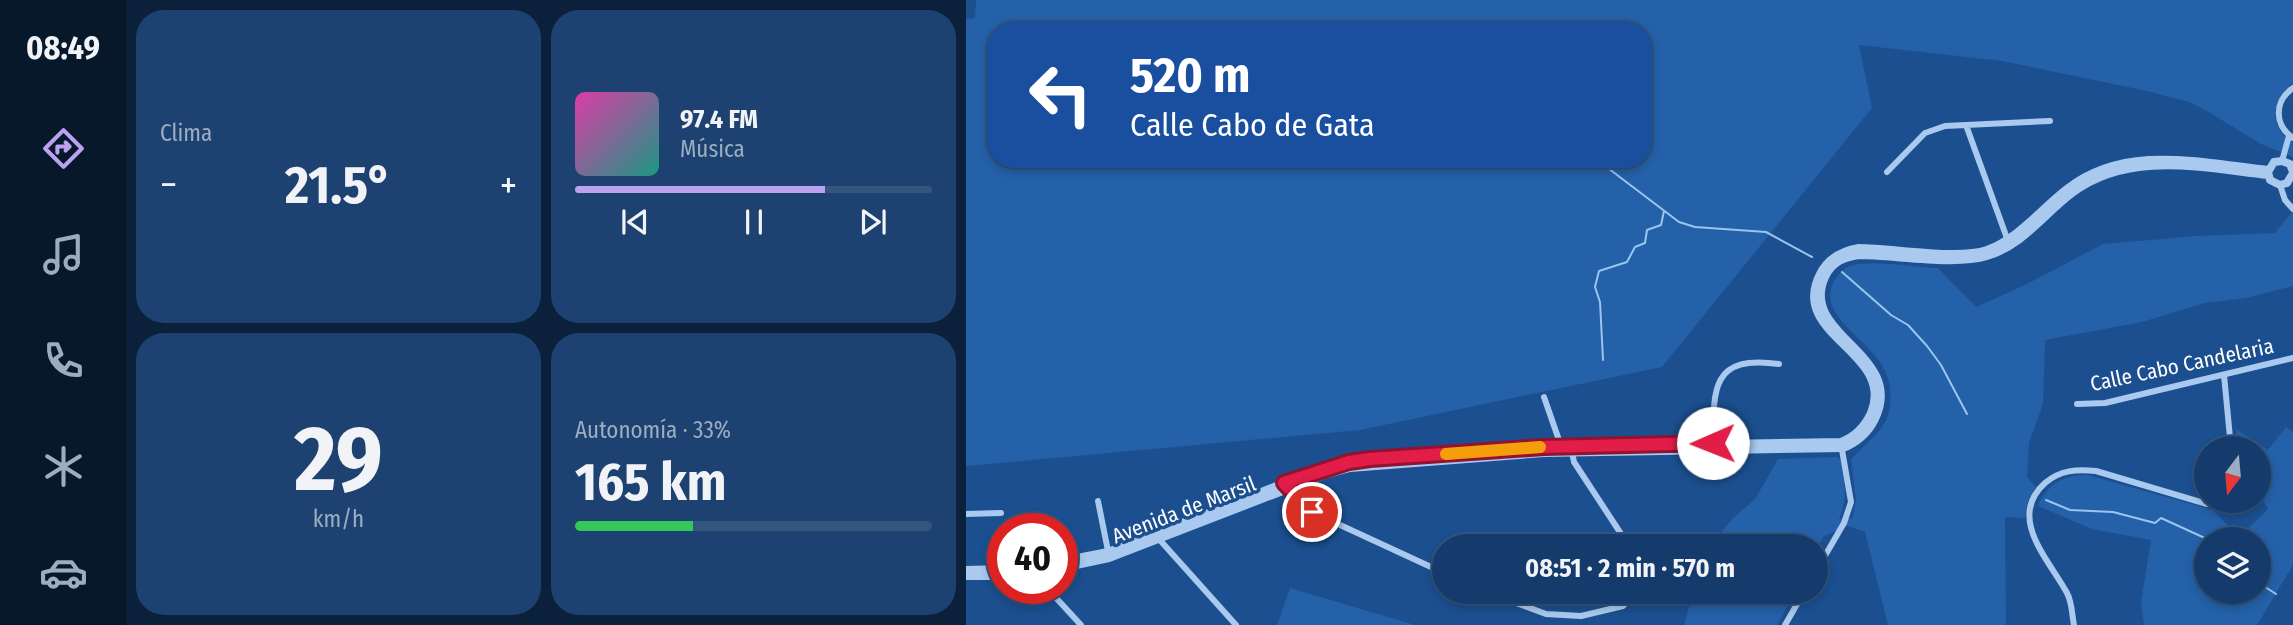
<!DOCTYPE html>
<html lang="es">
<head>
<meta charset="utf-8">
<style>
	:root { --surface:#143b6b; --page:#1d4271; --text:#f1f3f6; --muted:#9dadc1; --line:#33557e; --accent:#bca0f2 }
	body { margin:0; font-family:"Fira Sans Condensed",sans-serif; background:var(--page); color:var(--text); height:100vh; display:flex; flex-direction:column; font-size:26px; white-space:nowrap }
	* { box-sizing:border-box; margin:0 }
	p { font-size:23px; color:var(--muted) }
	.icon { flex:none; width:38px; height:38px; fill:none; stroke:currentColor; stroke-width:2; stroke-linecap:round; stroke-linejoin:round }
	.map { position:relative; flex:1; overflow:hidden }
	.details { display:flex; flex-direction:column; gap:10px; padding:10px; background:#0b203b; width:840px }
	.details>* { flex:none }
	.banner { position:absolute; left:21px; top:21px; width:665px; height:147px; border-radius:28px; box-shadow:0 4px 10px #0003,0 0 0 2px var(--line); background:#1a4fa0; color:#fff; overflow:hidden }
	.needle { width:46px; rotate:196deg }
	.buttons { position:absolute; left:1228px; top:436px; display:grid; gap:14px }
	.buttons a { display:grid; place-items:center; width:77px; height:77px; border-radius:50%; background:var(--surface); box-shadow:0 4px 10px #0003,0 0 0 2px var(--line); font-size:35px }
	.speed { position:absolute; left:21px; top:513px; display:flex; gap:14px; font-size:35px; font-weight:700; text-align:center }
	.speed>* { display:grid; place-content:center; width:91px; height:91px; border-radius:50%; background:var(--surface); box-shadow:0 4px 10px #0003,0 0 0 2px var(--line); line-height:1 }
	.speed .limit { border:10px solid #d22; background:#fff; color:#111 }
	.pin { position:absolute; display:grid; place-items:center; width:60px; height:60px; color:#fff; margin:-30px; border:4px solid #fff; border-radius:50%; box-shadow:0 2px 7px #0007 }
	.me { position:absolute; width:77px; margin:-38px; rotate:269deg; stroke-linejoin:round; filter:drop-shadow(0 0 5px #0008) }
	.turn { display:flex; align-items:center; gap:24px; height:147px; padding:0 28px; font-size:32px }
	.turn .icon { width:91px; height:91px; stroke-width:2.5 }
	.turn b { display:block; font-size:49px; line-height:60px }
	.big { font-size:52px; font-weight:700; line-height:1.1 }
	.details .tile { flex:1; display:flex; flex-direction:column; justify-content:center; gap:10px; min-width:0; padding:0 24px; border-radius:28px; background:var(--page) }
	.details .dial { align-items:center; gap:0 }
	.dial b { font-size:91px; line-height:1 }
	.song { display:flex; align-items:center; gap:21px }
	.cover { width:84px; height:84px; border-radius:10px; background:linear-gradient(135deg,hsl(320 70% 55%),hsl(170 70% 35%)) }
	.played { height:7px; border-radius:4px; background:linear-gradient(90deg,var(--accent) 70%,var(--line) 70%) }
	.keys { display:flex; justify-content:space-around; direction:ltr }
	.heat { display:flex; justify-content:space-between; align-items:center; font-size:38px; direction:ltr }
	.charge { height:10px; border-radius:5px; background:linear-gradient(90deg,#34c759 33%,var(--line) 0) }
	.details .tiles { flex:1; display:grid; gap:10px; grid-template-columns:repeat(2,1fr) }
	.trip { position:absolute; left:466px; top:534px; width:396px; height:70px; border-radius:35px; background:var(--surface); box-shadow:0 4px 10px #0003,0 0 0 2px var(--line); font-weight:700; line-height:70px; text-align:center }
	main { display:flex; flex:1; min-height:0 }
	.tab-bar { display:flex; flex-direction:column; width:126px; justify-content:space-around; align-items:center; background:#08182b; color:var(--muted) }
	.tab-bar .icon { width:49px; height:49px }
	.tab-bar .on { color:var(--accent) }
	.tab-bar b { font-size:32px; color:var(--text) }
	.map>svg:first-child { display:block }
</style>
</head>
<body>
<main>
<nav class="tab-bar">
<b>08:49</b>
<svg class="icon on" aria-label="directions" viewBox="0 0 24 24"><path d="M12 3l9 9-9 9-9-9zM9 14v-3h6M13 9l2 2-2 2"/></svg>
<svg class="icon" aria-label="music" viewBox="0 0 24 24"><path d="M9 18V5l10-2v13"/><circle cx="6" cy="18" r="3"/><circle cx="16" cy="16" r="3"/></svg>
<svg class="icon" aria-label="phone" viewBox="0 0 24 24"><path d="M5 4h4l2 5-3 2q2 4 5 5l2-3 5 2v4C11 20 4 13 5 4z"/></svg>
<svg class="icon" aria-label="climate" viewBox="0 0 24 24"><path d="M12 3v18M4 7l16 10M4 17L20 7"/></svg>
<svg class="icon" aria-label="car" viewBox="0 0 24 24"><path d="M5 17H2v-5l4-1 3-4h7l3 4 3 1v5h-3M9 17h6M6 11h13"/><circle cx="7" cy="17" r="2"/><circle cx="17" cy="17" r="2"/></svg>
</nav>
<section class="details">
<div class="tiles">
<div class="tile"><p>Clima</p>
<div class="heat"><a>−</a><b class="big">21.5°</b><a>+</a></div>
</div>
<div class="tile">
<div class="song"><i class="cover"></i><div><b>97.4 FM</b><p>Música</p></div></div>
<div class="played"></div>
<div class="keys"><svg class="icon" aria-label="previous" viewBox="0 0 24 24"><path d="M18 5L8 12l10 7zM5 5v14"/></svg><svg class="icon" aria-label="pause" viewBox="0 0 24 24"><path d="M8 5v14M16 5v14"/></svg><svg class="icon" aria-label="next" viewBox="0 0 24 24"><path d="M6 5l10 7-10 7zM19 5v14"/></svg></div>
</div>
<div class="tile dial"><b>29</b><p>km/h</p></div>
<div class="tile"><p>Autonomía · 33%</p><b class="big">165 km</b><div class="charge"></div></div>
</div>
</section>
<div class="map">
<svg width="1327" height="625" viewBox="0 0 1327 625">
	<rect width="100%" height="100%" fill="#1b4f8f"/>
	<!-- green -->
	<path fill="#2461a8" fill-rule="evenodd" d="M10 0H1327V83C1304 99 1303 128 1327 143V157L1295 144 1241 111 1223 102 1181 91 1036 61 893 45 906 108 696 367 394 430 0 466V19L9 18ZM30 30H677V159H30Z
		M1327 211V286L1280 298 1239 303 1176 322 1079 340 1077 404 1063 443 1061 477 1070 487 1062 500 1059 518 1039 517 1040 625H922L899 532 882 526 858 536 849 553V546H744L767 518 789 499 812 459 871 457 875 461C879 484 882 497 873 520L880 517 886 519 890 500 885 460C900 441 921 432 924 405 926 390 923 376 915 364 901 338 846 312 870 278 875 270 883 265 892 264 916 261 947 267 972 268L1010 307 1061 284 1137 244 1231 236 1309 233Z
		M1320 427 1327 432V565L1291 625H1178L1175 602 1185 540 1126 529 1072 506C1080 485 1098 474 1121 475L1247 510 1273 537 1302 509 1293 493V448H1272L1270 429 1302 450ZM1241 539H1293V592H1241Z
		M324 588 449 625H311Z
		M727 592H829L811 625H718Z"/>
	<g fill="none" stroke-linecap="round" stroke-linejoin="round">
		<!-- stream -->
		<path stroke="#9cc4f0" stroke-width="2" d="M630 159 713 222 729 227 800 232 846 257
			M876 272 925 315 942 325 961 346 975 365 1001 414
			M637 360 634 302 629 287 633 271 661 262 669 247 679 243 681 230 695 225 698 211
			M1080 500 1104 510 1147 512 1189 523 1195 518 1241 539
			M1293 583 1310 594"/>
		<!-- minor -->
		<path stroke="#a9c9ee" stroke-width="6" d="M1327 88C1308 101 1308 125 1327 138
			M1000 125 1042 241
			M1316 161 1323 136
			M921 172 959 133 979 126 1084 121
			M1314 185 1319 200 1327 209
			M1258 375 1265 448
			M578 397 595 446
			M1111 404 1139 403 1327 358
			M748 447C747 392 743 354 813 364
			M606 452 608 462 663 546
			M321 488 346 512 478 573
			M132 501 143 556
			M0 514 35 513
			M192 538 270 625
			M849 573 878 523 885 502 875 444
			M81 588 115 625
			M521 592 580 614 615 616 657 606 669 592
			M819 625 838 592
			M1108 625C1106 615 1106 602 1101 593 1084 561 1040 518 1079 483 1094 470 1111 469 1130 471L1241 504 1257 500"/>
		<!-- tertiary -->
		<path stroke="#a9c9ee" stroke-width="8" d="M1327 172 1324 164 1316 161 1308 162 1302 172 1304 180 1314 185 1321 183 1327 173
			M96 561 142 552 318 483 383 462 578 447 875 442C888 437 899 426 905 413 930 352 822 336 854 274 862 258 875 251 893 248 926 248 991 260 1021 250 1053 238 1075 209 1101 189 1160 143 1235 163 1302 170
			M96 568 143 558 358 475 384 468 578 453 877 448C890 443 902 433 908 421 943 354 832 336 859 277 866 262 878 257 893 255 929 255 989 266 1021 256 1056 246 1078 214 1106 193 1163 150 1237 168 1302 175
			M0 570 37 569
			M0 576H37"/>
	</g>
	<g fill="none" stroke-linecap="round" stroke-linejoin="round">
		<!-- route casing -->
		<g stroke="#92132f" stroke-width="18">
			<path id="route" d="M346 512 318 483 383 462 404 459 578 447 747 443"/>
		</g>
		<!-- route -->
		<use href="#route" stroke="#e11d48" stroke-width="12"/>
		<!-- slow -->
		<path stroke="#f59e0b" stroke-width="12" d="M480 454 574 447"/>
	</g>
	<g text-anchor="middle" stroke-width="7" stroke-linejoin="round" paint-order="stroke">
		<!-- street labels -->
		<g font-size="21" fill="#fff" stroke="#1b4f8f">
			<text transform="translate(1216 365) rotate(-12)" y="7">Calle Cabo Candelaria</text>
			<text transform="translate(218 510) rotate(-21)" y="7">Avenida de Marsil</text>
		</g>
	</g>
</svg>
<div class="buttons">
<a><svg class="needle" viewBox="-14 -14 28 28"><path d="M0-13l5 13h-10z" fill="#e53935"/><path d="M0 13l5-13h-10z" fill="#9dadc1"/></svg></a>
<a><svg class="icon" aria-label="layers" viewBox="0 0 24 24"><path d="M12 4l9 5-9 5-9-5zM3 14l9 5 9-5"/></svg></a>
</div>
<div class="speed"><div class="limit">40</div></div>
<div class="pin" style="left:346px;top:512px;background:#d93025"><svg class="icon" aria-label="arrive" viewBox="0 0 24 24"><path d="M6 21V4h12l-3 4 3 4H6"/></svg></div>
<svg class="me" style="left:747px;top:443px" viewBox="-20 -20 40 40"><circle r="19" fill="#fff"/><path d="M0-13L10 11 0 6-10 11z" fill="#e11d48"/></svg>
<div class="trip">08:51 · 2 min · 570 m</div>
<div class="banner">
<div class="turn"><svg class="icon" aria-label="left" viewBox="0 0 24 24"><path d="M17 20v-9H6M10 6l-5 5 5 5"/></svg><div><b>520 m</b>Calle Cabo de Gata</div></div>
</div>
</div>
</main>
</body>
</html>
